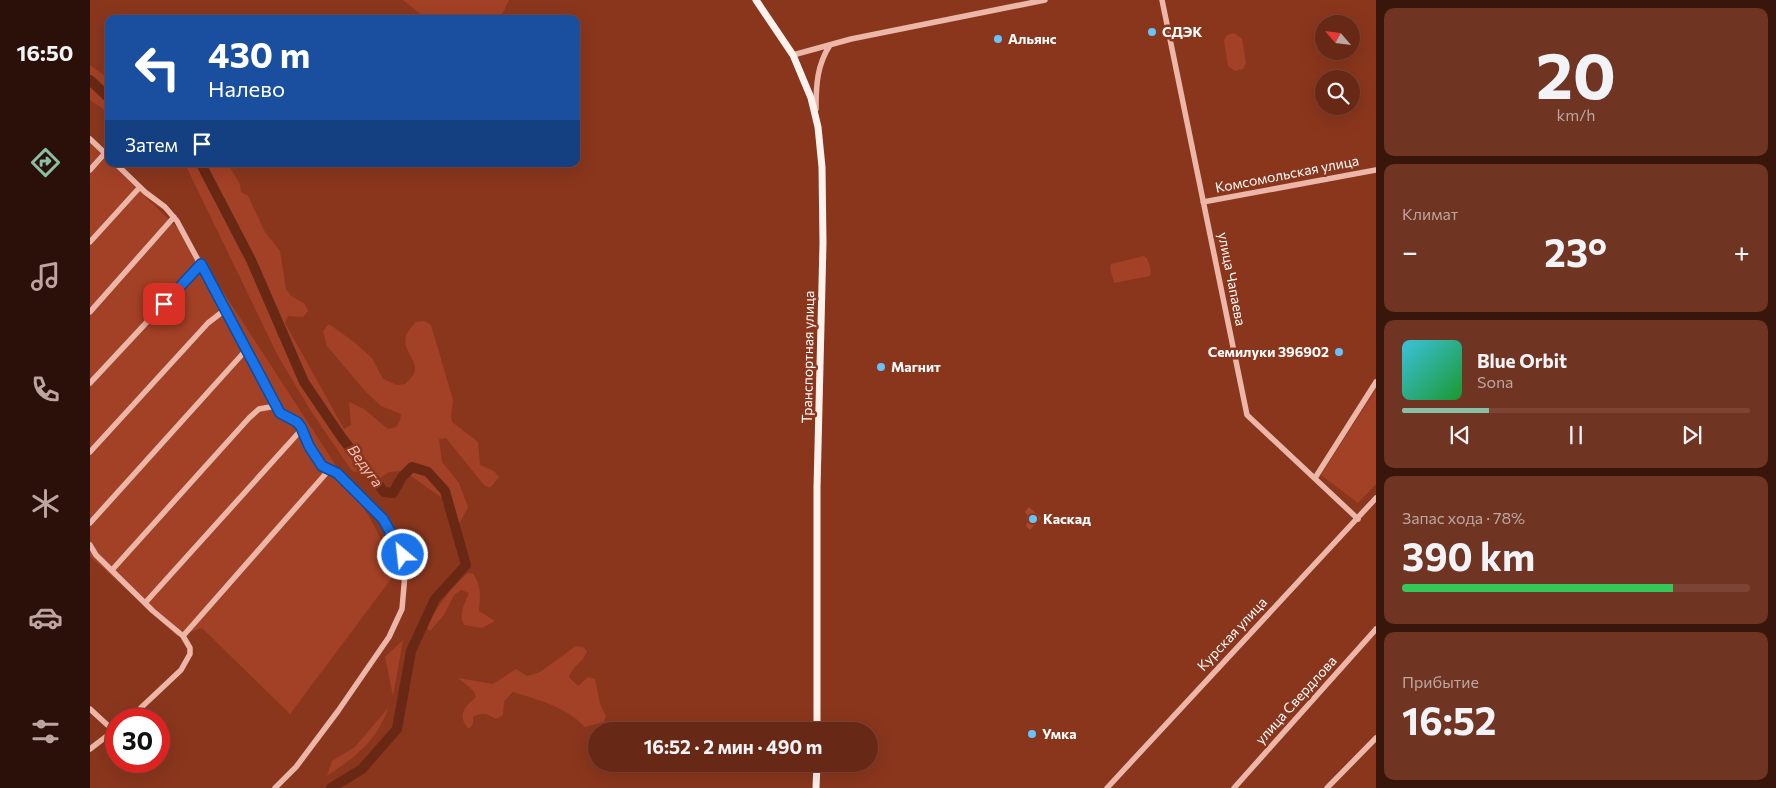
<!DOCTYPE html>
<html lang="ru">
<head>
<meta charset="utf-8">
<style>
	:root { --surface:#682816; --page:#703423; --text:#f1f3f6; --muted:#bda6a1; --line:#7b4435; --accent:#8abfa5 }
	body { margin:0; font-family:Commissioner,sans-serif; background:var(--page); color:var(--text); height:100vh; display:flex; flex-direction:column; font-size:19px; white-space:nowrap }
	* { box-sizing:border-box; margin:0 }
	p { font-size:16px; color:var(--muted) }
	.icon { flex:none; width:28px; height:28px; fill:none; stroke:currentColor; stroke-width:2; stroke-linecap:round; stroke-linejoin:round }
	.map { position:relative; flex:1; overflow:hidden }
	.drawer { display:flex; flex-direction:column; gap:8px; padding:8px; background:#39160c; width:400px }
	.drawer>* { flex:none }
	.top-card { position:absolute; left:15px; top:15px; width:475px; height:152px; border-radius:10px; box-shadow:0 5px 20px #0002,0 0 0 1px var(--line); background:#1a4fa0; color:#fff; overflow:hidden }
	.needle { width:32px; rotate:298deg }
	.fabs { position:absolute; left:1225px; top:15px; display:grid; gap:10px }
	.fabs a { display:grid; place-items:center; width:45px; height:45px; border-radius:50%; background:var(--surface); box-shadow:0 5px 20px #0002,0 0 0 1px var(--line); font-size:25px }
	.speed { position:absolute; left:15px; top:708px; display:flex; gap:10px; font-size:25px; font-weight:700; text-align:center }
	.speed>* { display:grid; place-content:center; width:65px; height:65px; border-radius:50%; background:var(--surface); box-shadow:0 5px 20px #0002,0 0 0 1px var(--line); line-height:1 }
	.speed .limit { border:8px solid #d22; background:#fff; color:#111 }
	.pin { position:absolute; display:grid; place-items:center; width:42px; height:42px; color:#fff; margin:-21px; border-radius:10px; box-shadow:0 2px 8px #0006 }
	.me { position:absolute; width:55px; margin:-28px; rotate:332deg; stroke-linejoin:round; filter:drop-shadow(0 0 4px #0008) }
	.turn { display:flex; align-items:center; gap:18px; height:105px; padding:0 20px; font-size:22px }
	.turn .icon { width:65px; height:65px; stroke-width:2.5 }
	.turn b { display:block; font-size:35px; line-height:42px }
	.then { display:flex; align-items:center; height:48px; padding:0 20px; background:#0003; gap:10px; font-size:19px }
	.big { font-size:38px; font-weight:700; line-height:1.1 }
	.drawer .widget { flex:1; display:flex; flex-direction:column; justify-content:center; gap:8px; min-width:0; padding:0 18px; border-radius:10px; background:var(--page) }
	.drawer .dial { align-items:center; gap:0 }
	.dial b { font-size:65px; line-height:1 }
	.song { display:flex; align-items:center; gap:15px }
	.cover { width:60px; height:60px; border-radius:8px; background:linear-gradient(135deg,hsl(190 70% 55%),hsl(130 70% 35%)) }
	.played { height:5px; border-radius:2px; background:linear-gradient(90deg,var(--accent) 25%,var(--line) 25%) }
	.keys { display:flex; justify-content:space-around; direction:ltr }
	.heat { display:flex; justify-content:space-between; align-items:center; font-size:28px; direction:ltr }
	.charge { height:8px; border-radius:4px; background:linear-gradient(90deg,#34c759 78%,var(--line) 0) }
	.trip { position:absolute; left:498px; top:722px; width:290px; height:50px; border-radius:25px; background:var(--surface); box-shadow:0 5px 20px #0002,0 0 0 1px var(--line); font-weight:700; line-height:50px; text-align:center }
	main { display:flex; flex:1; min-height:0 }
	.dock { display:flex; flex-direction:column; width:90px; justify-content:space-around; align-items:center; background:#2a1009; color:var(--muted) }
	.dock .icon { width:35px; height:35px }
	.dock .active { color:var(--accent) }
	.dock b { font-size:22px; color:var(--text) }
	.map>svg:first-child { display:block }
</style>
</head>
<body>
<main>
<nav class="dock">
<b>16:50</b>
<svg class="icon active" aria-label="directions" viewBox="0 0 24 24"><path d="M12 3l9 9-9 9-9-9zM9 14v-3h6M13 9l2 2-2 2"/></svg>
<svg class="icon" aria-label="music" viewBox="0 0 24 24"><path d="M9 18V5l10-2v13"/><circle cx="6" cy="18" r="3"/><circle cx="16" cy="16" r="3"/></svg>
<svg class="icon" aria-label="phone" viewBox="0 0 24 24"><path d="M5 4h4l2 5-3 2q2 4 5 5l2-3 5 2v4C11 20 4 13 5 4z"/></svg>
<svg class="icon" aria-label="climate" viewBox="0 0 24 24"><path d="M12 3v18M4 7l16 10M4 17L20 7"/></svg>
<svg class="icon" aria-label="car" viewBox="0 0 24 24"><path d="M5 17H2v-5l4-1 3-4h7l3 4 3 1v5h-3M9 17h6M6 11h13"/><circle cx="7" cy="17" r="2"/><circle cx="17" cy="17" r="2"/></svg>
<svg class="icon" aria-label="filters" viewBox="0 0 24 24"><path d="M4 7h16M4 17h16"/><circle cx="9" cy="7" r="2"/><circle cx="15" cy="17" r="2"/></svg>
</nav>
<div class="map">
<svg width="1286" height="788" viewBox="0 0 1286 788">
	<rect width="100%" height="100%" fill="#8a361d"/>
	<!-- green -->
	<path fill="#a34126" d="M313 0H419L410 19H337Z
		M1144 33 1152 39 1156 63 1153 69 1145 71 1138 66 1134 40 1137 35Z
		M0 65 19 79V113L0 100Z
		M0 142 19 161V164H22L98 238 280 518 307 571 200 714 112 628 87 636 0 556Z
		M95 164H138L150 184 151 192 158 196 175 232 190 251 196 289 201 296 215 304 218 311 213 317 198 316 195 323 254 429 261 425 259 402 274 409 298 429 306 427 310 421 311 414 291 406 275 391 237 346 233 331 239 324 264 342 282 358 293 379 307 385 315 384C345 360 295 352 326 322L335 321 341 325 363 400 361 415 362 422 388 442 390 465 404 471 409 477 400 488 394 485 356 438 349 439 352 462 369 483 378 507 368 526 367 518 352 498 314 471 299 472 290 478 262 471 221 411 188 356Z
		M1054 256C1059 259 1062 270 1060 276L1024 283 1020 268 1021 264Z
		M1286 389V484L1268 503 1231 475Z
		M378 573 383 574C392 586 390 597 389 611L405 621 392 628 374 625C368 615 375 603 379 593L371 590 364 595 354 615 340 631 337 628C345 608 362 587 378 573Z
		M313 640 303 696 295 657Z
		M486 646 493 647 497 651C494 662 482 666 479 677L488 686 498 677 505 679 510 704 516 716 514 722 495 727C476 707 449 700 423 692L414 701 413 715 406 719C397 714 393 712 383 717V724L379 729C366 716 375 706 386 697L384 691 368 678 403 684 426 669 437 676 450 672Z
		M298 708C288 740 264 758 237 776L242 761 265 747Z"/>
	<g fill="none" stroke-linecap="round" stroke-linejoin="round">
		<!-- river -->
		<path stroke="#692813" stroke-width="10" d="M0 80 19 98
			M111 164 161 260 214 382 252 438 294 492 303 493 312 477 322 467 338 472 355 491 376 565 345 599 321 651 307 729 272 769 241 788"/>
	</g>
	<!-- building -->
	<path fill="#a8472c" d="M939 507 951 518 940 530 936 526 938 521 936 519 938 516 935 512Z"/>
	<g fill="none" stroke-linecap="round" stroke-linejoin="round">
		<!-- minor -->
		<path stroke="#ecb7a8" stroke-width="5.5" d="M1072 0 1157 415 1268 519
			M703 55 761 39 955 0
			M726 109C726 85 727 65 740 45
			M0 139 19 157
			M26 164 55 192 75 207 87 221 190 413 207 422 211 427 219 446 232 466 247 473 293 519 313 555 315 574 312 609 299 637 248 711 206 767 185 788
			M0 170 15 153
			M1113 202 1286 170
			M0 242 50 187
			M0 312 84 217
			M0 383 111 264
			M0 452 118 323 136 309
			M1225 478 1286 382
			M0 523 157 349
			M0 545 6 555 63 611 93 636 100 648V654L91 670 39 719
			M22 570 159 418 169 409 186 406
			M55 603 212 429
			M93 636 239 470
			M0 709 24 731
			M0 749 26 729
			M1017 788 1286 498
			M1144 788 1286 629
			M1237 788 1286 738"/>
		<!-- major -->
		<path stroke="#fff2ed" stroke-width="7" d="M666 0 703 55 721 98 728 127 732 167 733 243 727 488V731
			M726 788 727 764"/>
	</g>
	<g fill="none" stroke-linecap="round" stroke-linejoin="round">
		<!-- route casing -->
		<g stroke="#114b97" stroke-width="12">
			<path id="route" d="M74 304 111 264 190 413 207 422 211 427 219 446 232 466 247 473 293 519 313 555"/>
		</g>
		<!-- route -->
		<use href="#route" stroke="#1a73e8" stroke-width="9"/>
	</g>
	<!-- markers -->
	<g fill="#66c3fc" stroke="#8a361d" stroke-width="2">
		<circle cx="1062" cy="32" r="5"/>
		<circle cx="908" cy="39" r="5"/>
		<circle cx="1249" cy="352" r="5"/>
		<circle cx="791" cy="367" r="5"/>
		<circle cx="943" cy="519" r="5"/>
		<circle cx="942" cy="734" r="5"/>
	</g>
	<g text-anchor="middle" stroke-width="5" stroke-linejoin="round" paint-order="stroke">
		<!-- poi labels -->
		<g font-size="14" font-weight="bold" fill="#fff" stroke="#8a361d" text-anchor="start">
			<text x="1072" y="37">СДЭК</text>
			<text x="918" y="44">Альянс</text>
			<text x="1239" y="357" text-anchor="end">Семилуки 396902</text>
			<text x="801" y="372">Магнит</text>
			<text x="953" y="524">Каскад</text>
			<text x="952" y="739">Умка</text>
		</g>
		<!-- street labels -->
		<g font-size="14" fill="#fff" stroke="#8a361d">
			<text transform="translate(1197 174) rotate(-11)" y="5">Комсомольская улица</text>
			<text transform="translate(1142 279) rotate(79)" y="5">улица Чапаева</text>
			<text transform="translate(718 357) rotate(-89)" y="5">Транспортная улица</text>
			<text transform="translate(1142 634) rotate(-47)" y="5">Курская улица</text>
			<text transform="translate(1206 700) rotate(-48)" y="5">улица Свердлова</text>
		</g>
		<!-- water labels -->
		<g font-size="15" font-style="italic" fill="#f3c1b4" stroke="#8a361d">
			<text transform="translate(275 466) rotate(54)" y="5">Ведуга</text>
		</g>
	</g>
</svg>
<div class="fabs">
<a><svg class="needle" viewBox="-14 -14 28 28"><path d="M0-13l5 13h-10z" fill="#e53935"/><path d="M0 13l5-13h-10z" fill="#bda6a1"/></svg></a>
<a><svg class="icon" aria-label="search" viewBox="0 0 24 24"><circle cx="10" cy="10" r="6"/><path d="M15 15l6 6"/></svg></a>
</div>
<div class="speed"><div class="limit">30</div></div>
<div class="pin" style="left:74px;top:304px;background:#d93025"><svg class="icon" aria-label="arrive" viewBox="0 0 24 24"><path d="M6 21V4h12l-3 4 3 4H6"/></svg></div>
<svg class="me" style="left:313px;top:555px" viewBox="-20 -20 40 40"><circle r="17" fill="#1a73e8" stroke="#fff" stroke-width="3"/><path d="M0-11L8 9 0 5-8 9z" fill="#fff"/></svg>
<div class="trip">16:52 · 2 мин · 490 m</div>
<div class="top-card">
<div class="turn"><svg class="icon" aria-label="left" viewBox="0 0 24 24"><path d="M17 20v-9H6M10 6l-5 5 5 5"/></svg><div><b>430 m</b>Налево</div></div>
<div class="then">Затем<svg class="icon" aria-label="arrive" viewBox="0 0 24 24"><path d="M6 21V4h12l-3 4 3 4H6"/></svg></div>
</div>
</div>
<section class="drawer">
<div class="widget dial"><b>20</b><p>km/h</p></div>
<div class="widget"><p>Климат</p>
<div class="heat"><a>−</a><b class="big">23°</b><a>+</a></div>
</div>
<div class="widget">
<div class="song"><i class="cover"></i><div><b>Blue Orbit</b><p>Sona</p></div></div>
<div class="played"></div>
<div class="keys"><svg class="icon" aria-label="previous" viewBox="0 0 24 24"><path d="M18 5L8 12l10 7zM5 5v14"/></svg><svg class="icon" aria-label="pause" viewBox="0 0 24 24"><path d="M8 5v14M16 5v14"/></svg><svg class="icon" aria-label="next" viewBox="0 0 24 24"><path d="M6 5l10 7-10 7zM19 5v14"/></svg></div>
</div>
<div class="widget"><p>Запас хода · 78%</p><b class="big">390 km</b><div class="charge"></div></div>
<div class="widget"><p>Прибытие</p><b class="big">16:52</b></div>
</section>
</main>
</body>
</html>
